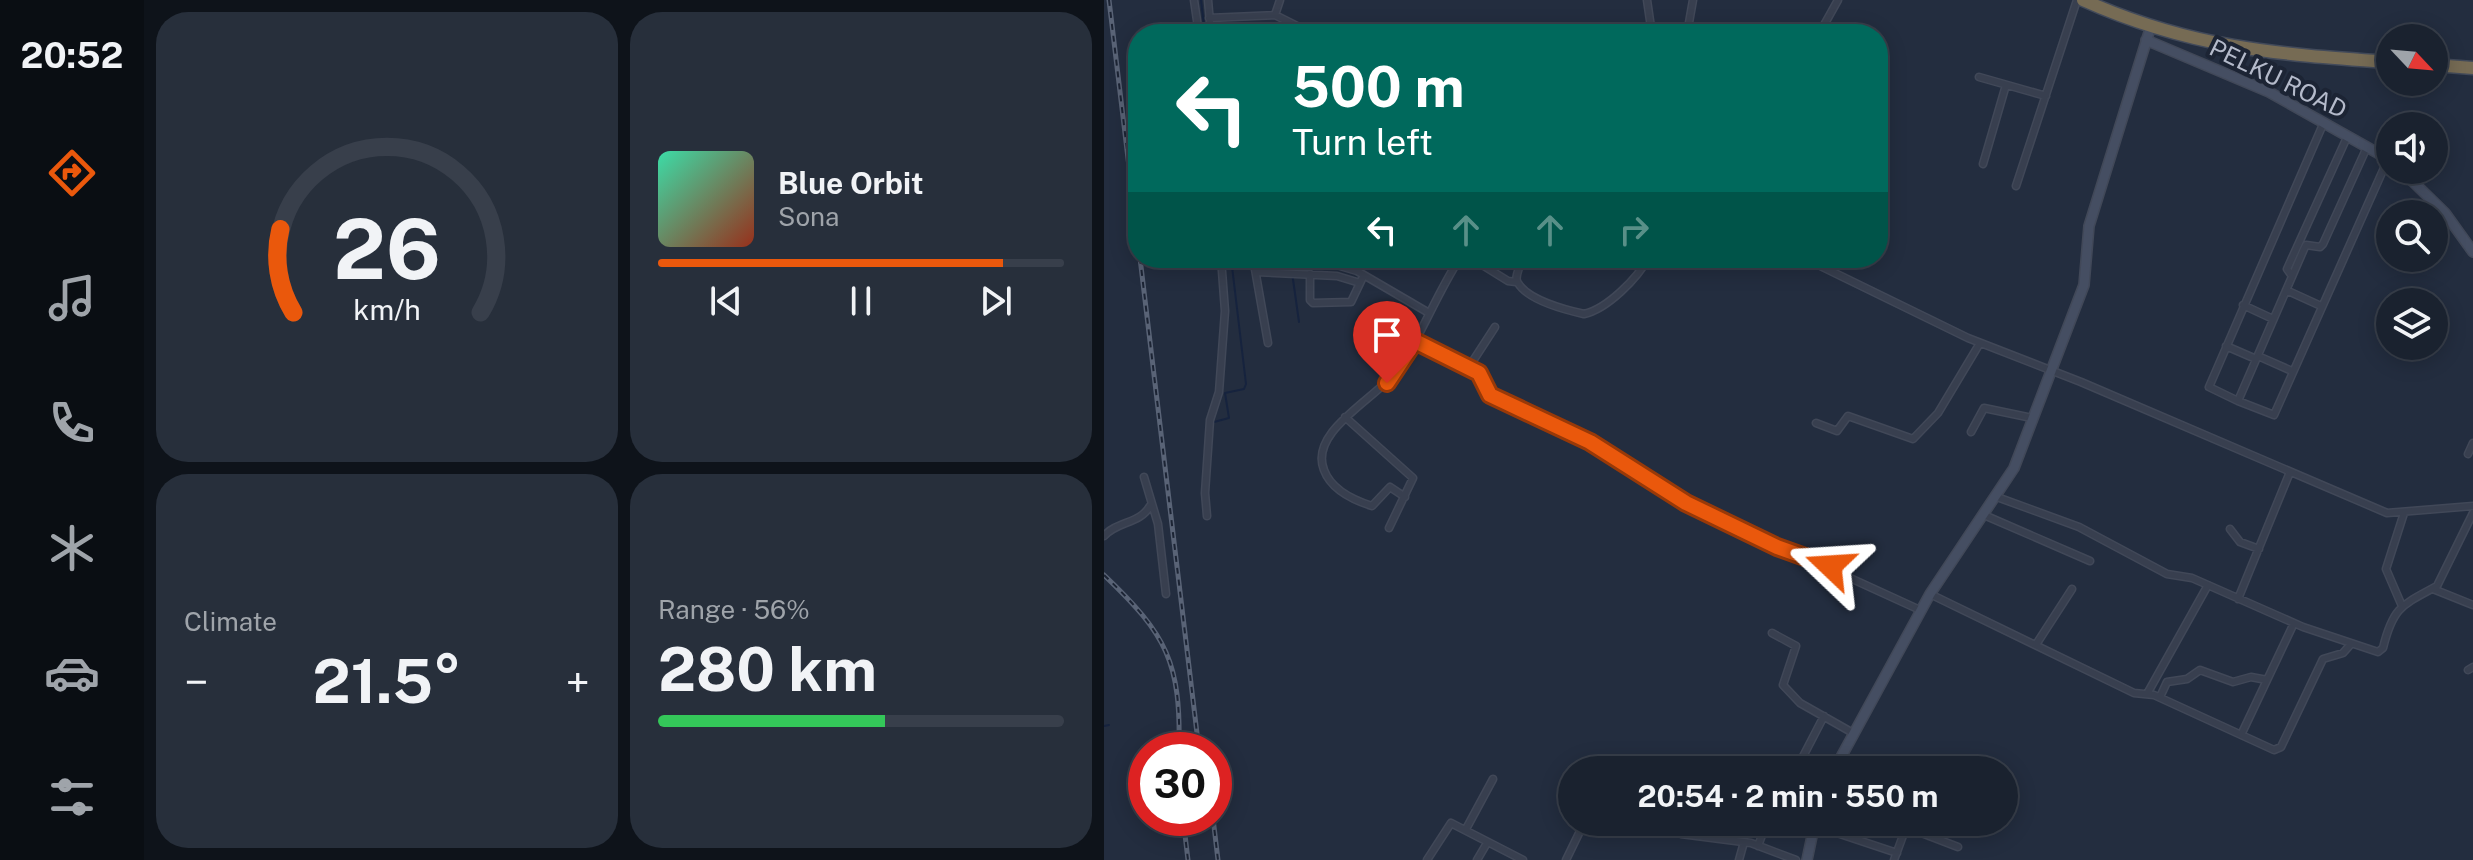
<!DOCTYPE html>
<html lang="en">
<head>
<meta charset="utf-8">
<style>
	:root { --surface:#1a222f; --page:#272f3b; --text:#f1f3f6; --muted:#9fa4aa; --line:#383f4b; --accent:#ea580c }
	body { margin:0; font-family:"Public Sans",sans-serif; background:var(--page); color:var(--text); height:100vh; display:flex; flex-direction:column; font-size:30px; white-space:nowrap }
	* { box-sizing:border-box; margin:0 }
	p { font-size:26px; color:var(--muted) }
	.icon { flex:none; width:44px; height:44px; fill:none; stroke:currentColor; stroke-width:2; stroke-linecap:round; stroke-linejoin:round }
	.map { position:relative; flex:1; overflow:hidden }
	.sheet { display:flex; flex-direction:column; gap:12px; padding:12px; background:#0e131a; width:960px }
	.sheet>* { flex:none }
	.banner { position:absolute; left:24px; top:24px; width:760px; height:244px; border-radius:32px; box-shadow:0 4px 20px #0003,0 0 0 2px var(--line); background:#00695c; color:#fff; overflow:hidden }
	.needle { width:52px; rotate:116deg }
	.fabs { position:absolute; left:1272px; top:24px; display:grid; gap:16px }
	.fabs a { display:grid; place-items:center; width:72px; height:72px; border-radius:50%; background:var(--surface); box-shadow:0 4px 20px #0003,0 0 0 2px var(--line); font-size:40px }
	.speed { position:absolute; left:24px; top:732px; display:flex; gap:16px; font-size:40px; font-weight:700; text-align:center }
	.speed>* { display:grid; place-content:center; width:104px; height:104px; border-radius:50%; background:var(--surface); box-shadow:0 4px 20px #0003,0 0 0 2px var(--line); line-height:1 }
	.speed .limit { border:12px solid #d22; background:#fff; color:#111 }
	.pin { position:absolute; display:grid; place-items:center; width:68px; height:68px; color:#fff; margin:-82px -34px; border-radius:50% 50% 50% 0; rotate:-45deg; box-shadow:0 0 8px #0007 }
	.pin .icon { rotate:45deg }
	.me { position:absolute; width:88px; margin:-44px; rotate:290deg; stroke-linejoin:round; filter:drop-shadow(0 0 6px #0008) }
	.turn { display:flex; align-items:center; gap:28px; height:168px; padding:0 32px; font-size:36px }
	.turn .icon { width:104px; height:104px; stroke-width:2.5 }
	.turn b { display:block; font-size:56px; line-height:68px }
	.lanes { display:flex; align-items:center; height:76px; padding:0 32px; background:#0003; justify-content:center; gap:40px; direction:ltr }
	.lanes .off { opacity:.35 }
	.big { font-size:60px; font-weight:700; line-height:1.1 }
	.sheet .tile { flex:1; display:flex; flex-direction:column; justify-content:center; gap:12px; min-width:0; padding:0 28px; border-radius:32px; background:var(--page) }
	.sheet .dial { align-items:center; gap:0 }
	.dial svg { height:208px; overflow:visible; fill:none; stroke:var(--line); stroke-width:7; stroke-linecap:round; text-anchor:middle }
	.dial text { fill:var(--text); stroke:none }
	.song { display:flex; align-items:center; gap:24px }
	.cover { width:96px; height:96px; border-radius:12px; background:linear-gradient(135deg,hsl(160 70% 55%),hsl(10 70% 35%)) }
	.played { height:8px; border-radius:4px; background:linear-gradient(90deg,var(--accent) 85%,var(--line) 85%) }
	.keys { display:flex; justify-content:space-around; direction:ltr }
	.heat { display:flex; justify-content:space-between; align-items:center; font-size:44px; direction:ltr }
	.charge { height:12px; border-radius:6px; background:linear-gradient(90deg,#34c759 56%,var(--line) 0) }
	.sheet .tiles { flex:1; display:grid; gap:12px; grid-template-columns:repeat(2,1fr) }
	.trip { position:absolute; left:454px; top:756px; width:460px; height:80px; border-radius:40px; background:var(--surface); box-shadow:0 4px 20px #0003,0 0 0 2px var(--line); font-weight:700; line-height:80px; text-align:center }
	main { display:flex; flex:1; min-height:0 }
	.dock { display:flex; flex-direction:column; width:144px; justify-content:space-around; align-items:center; background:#0a0e13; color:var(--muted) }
	.dock .icon { width:56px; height:56px }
	.dock .on { color:var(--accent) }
	.dock b { font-size:36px; color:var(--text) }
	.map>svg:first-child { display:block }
</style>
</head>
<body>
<main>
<nav class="dock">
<b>20:52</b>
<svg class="icon on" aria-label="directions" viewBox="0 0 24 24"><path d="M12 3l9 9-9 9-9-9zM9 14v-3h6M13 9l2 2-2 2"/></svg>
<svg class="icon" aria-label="music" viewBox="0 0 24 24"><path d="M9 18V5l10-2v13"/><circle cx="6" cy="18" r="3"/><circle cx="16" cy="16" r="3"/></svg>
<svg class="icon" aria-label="phone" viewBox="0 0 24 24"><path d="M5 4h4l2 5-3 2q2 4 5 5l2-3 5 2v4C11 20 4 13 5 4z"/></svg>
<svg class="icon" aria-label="climate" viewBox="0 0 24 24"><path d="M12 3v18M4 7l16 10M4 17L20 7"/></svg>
<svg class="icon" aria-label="car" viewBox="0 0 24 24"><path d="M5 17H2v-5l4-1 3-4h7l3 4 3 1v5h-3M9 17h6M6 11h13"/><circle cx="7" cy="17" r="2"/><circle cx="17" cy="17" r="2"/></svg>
<svg class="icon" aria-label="filters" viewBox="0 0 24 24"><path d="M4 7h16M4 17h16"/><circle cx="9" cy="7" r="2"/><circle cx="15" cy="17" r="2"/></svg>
</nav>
<section class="sheet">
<div class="tiles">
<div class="tile dial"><svg viewBox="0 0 100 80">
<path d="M14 69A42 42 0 1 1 86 69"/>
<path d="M14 69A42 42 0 0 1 9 37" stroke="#ea580c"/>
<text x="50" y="56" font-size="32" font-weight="700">26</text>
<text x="50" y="72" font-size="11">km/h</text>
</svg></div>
<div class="tile">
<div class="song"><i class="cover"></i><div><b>Blue Orbit</b><p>Sona</p></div></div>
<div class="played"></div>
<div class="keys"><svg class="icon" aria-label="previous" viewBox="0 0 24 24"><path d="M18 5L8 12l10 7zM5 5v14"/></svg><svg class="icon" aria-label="pause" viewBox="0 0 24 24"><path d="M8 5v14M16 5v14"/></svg><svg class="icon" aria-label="next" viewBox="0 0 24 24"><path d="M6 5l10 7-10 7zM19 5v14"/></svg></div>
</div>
<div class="tile"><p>Climate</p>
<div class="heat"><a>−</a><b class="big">21.5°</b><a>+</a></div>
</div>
<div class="tile"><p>Range · 56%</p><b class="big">280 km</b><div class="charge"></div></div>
</div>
</section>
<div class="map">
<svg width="1369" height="860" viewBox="0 0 1369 860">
	<rect width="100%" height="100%" fill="#232d3f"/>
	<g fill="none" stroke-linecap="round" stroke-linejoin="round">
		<!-- stream -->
		<path stroke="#16233e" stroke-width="2" d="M97 0 101 34
			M186 258 195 322
			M110 422 125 418 121 393 140 389 142 384 127 258
			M0 726 5 725"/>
		<!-- street casing -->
		<g stroke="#414858" stroke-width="9">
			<path id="street" d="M90 0 95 34
				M104 0 107 34
				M543 0 548 34
				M171 15 176 0
				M105 18 171 15 209 34
				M583 34 589 0
				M715 34 734 0
				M875 77 942 96
				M1220 122 1105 387 1134 401 1200 249 1202 245 1216 247 1219 244 1263 147
				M879 164 902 85
				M912 186 973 0
				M149 258 164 343
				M209 258 253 271 325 313
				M367 258 404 281 412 282
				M407 258 416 264C415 270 410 278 414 283 424 300 462 310 480 314 503 309 534 278 544 258
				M700 258 864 338 977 382 1283 513 1369 506
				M152 272 233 276 256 283
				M206 274V300L209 303 247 302 258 279
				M1188 276 1183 269 1244 135
				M1182 290 1217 306
				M1139 305 1169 319
				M311 341 375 373 386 395 486 442 582 503 816 610
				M1122 346 1152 359
				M1154 356 1188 371
				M365 367 391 327
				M1134 401 1170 415 1284 159
				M241 417 309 478 285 528
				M712 423 733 431 744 416 809 439 834 413 876 343
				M867 432 880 408 928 418
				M1364 454 1369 443
				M40 477 54 524 62 594
				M301 497 286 487 268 506C249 500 227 489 220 470 204 430 276 397 296 367 319 332 333 293 356 258
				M893 497 975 527 1063 574 1088 578 1199 627 1274 652 1279 648C1289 607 1298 605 1333 586L1369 513
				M880 515 986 561
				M103 516 101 493 106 420 115 392 121 311 117 258
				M1126 529 1136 542 1155 549
				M0 536C13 521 36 524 46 506
				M1329 589 1369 605
				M826 594 1030 693 1050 695 1170 750 1177 747 1219 659 1239 653 1247 644
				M1134 599 1186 472
				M1298 606 1282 569 1300 513
				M668 633 692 646 679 685 696 703 749 733
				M933 643 968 589
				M1364 670 1369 667
				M1043 694 1104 585
				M1056 697 1063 682 1083 679 1096 670 1129 682 1147 677 1163 680
				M1137 735 1190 623
				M692 770 720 716
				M528 822 577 834 647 843 692 860
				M802 827 854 847
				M362 829 389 779
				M733 833 793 853
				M825 836 830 822
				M654 846 663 822
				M323 860 347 823 419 860
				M373 860 383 843
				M462 860 479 825 485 822 496 827 502 822
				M635 860 640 842
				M790 860 804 822"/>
		</g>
		<!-- secondary casing -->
		<g stroke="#414858" stroke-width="12">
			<path id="secondary" d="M1042 40 1165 92 1286 160
				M1297 170 1341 213 1369 252
				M730 770 826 594 910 468 980 285 985 226 1046 29
				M703 860 711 822"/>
		</g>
		<!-- highway casing -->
		<g stroke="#424a5a" stroke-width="15">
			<path id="highway" d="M979 0C1086 48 1171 54 1286 62
				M1330 65 1369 68"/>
		</g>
		<!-- street -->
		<use href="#street" stroke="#383f4f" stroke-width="6"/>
		<!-- secondary -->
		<use href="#secondary" stroke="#454e62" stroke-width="9"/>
		<!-- highway -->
		<use href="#highway" stroke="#766b54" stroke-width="12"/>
		<!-- rail casing -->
		<g stroke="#596376" stroke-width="5">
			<path id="rail" d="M5 0 34 242
				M36 258 95 750
				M0 575C63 635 77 662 75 750
				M79 818 84 860
				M109 818 114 860"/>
		</g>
		<!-- rail -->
		<use href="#rail" stroke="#1c2434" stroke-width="2" stroke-dasharray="6" stroke-linecap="butt"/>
	</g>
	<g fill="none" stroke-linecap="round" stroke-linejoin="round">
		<!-- route casing -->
		<g stroke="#983908" stroke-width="20">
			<path id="route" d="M283 383 311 341 375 373 386 395 486 442 582 503 673 547 726 566"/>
		</g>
		<!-- route -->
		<use href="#route" stroke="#ea580c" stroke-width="14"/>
	</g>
	<g text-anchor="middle" stroke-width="8" stroke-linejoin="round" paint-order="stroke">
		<!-- street labels -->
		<g font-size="24" fill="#b4baca" stroke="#1c2434">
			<text transform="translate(1174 79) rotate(26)" y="8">PELKU ROAD</text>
		</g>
	</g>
</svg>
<div class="fabs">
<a><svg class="needle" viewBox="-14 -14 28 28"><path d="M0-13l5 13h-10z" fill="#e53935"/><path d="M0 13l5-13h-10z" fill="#9fa4aa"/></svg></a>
<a><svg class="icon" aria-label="sound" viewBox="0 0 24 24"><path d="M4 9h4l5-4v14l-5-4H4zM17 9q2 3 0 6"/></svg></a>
<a><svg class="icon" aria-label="search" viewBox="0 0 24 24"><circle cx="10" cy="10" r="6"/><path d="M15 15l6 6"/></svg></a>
<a><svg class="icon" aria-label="layers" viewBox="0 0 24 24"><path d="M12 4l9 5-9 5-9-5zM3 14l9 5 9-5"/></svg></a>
</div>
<div class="speed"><div class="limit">30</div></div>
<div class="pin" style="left:283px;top:383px;background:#d93025"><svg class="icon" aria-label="arrive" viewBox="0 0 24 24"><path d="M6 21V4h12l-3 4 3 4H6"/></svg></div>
<svg class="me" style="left:726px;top:566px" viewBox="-20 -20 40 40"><path d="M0-17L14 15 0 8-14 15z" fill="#ea580c" stroke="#fff" stroke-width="4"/></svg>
<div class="trip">20:54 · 2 min · 550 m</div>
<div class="banner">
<div class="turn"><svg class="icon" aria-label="left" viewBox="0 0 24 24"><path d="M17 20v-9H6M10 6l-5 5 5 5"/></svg><div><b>500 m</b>Turn left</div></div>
<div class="lanes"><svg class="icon" aria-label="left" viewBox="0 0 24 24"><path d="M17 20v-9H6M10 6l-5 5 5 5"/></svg><svg class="icon off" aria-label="ahead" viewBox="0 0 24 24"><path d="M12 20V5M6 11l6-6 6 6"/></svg><svg class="icon off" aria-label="ahead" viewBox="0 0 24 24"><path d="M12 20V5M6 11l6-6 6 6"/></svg><svg class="icon off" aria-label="right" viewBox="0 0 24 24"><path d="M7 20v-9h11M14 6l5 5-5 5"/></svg></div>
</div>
</div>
</main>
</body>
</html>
